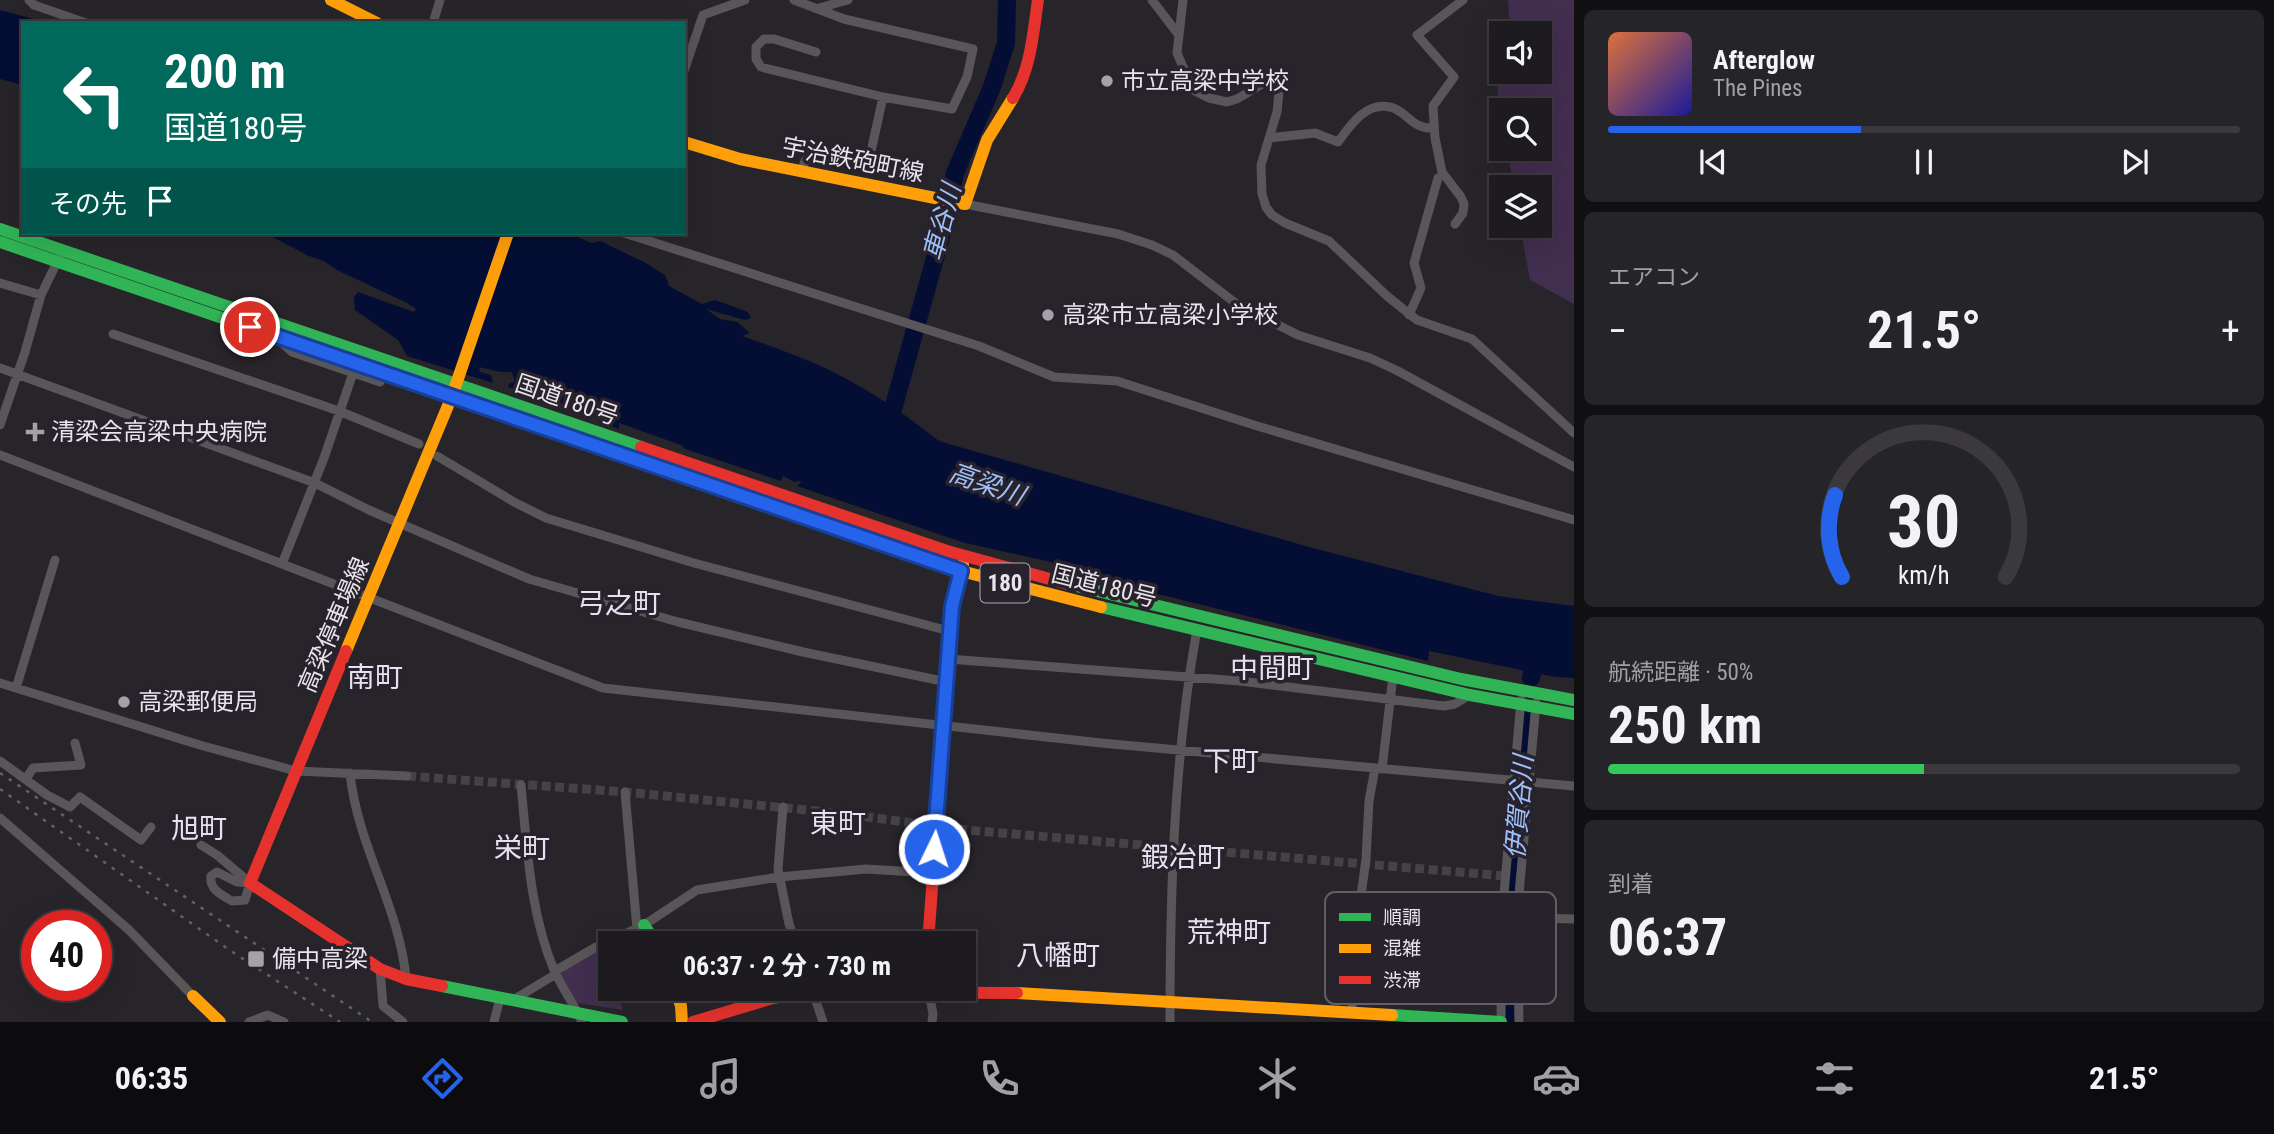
<!DOCTYPE html>
<html lang="ja">
<head>
<meta charset="utf-8">
<style>
	:root { --surface:#1d1b20; --page:#252429; --text:#f1f3f6; --muted:#a0a1a5; --line:#3b393e; --accent:#2563eb }
	body { margin:0; font-family:"Roboto Condensed","Noto Sans JP",sans-serif; background:var(--page); color:var(--text); height:100vh; display:flex; flex-direction:column; font-size:26px; white-space:nowrap }
	* { box-sizing:border-box; margin:0 }
	p { font-size:23px; color:var(--muted) }
	.icon { flex:none; width:38px; height:38px; fill:none; stroke:currentColor; stroke-width:2; stroke-linecap:round; stroke-linejoin:round }
	.map { position:relative; flex:1; overflow:hidden }
	.details { display:flex; flex-direction:column; gap:10px; padding:10px; background:#100f12; width:700px }
	.details>* { flex:none }
	.hud { position:absolute; left:21px; top:21px; width:665px; height:214px; border-radius:0px; box-shadow:0 7px 28px #0002,0 0 0 2px var(--line); background:#00695c; color:#fff; overflow:hidden }
	.tools { position:absolute; left:1489px; top:21px; display:grid; gap:14px }
	.tools a { display:grid; place-items:center; width:63px; height:63px; border-radius:0px; background:var(--surface); box-shadow:0 7px 28px #0002,0 0 0 2px var(--line); font-size:35px }
	.speed { position:absolute; left:21px; top:910px; display:flex; gap:14px; font-size:35px; font-weight:700; text-align:center }
	.speed>* { display:grid; place-content:center; width:91px; height:91px; border-radius:50%; background:var(--surface); box-shadow:0 7px 28px #0002,0 0 0 2px var(--line); line-height:1 }
	.speed .limit { border:10px solid #d22; background:#fff; color:#111 }
	.pin { position:absolute; display:grid; place-items:center; width:60px; height:60px; color:#fff; margin:-30px; border:4px solid #fff; border-radius:50%; box-shadow:0 2px 7px #0007 }
	.me { position:absolute; width:77px; margin:-38px; rotate:4deg; stroke-linejoin:round; filter:drop-shadow(0 0 5px #0008) }
	.turn { display:flex; align-items:center; gap:24px; height:147px; padding:0 28px; font-size:32px }
	.turn .icon { width:91px; height:91px; stroke-width:2.5 }
	.turn b { display:block; font-size:49px; line-height:60px }
	.then { display:flex; align-items:center; height:66px; padding:0 28px; background:#0003; gap:14px; font-size:26px }
	.big { font-size:52px; font-weight:700; line-height:1.1 }
	.details .card { flex:1; display:flex; flex-direction:column; justify-content:center; gap:10px; min-width:0; padding:0 24px; border-radius:10px; background:var(--page) }
	.details .dial { align-items:center; gap:0 }
	.dial svg { height:182px; overflow:visible; fill:none; stroke:var(--line); stroke-width:7; stroke-linecap:round; text-anchor:middle }
	.dial text { fill:var(--text); stroke:none }
	.song { display:flex; align-items:center; gap:21px }
	.cover { width:84px; height:84px; border-radius:10px; background:linear-gradient(135deg,hsl(20 70% 55%),hsl(240 70% 35%)) }
	.played { height:7px; border-radius:4px; background:linear-gradient(90deg,var(--accent) 40%,var(--line) 40%) }
	.keys { display:flex; justify-content:space-around; direction:ltr }
	.heat { display:flex; justify-content:space-between; align-items:center; font-size:38px; direction:ltr }
	.charge { height:10px; border-radius:5px; background:linear-gradient(90deg,#34c759 50%,var(--line) 0) }
	.trip { position:absolute; left:598px; top:931px; width:378px; height:70px; border-radius:0px; background:var(--surface); box-shadow:0 7px 28px #0002,0 0 0 2px var(--line); font-weight:700; line-height:70px; text-align:center }
	.dock { display:flex; height:112px; justify-content:space-around; align-items:center; background:#0c0b0d; color:var(--muted) }
	.dock .icon { width:49px; height:49px }
	.dock .selected { color:var(--accent) }
	.dock b { font-size:32px; color:var(--text) }
	main { display:flex; flex:1; min-height:0 }
	.map>svg:first-child { display:block }
</style>
</head>
<body>
<main>
<div class="map">
<svg width="1574" height="1022" viewBox="0 0 1574 1022">
	<rect width="100%" height="100%" fill="#27242a"/>
	<!-- green -->
	<path fill="#422e4f" d="M1508 0H1574V304L1530 280 1520 226H1540V187H1514L1507 149H1540V110H1502L1501 115 1497 86 1505 72H1540V33H1510Z
		M602 948 611 974V989H616L623 1010 577 1003 561 975 562 970Z"/>
	<!-- water -->
	<path fill="#040e34" d="M0 10 49 23H23V85L0 79Z
		M265 233H576L575 236 591 243 600 241 644 262 665 275 669 286 702 304 715 300 748 312 751 318 745 320 706 309 720 319 737 322 750 333 742 336C765 344 787 352 809 361 855 380 900 410 939 441L1309 547 1498 596 1574 606V678L1555 677 1429 651 1428 661 1073 573 1051 562 965 543 797 486 801 482 799 481 794 482 783 476 781 481 685 449 681 445 619 423V429L606 424V419L508 387 509 384 514 382V377L511 372H501L479 367 480 372 491 375 493 383 407 356 398 340 355 310 354 297 358 292 414 312 416 309 407 303 337 270 324 261 309 256Z"/>
	<g fill="none" stroke-linecap="round" stroke-linejoin="round">
		<!-- river -->
		<path stroke="#040e34" stroke-width="18" d="M888 427 942 233 955 173 992 87 1006 43 1007 0
			M1531 678 1537 651
			M1511 1022V905L1527 719"/>
		<!-- street-tunnel -->
		<path stroke="#444147" stroke-width="9" stroke-dasharray="9 4.5" stroke-linecap="butt" d="M407 776 625 792 837 813 967 830 1505 876"/>
		<!-- street -->
		<path stroke="#59565a" stroke-width="9" d="M29 0 34 5 86 23
			M794 0 844 19 973 49 967 77 952 109 883 97 761 67 756 59V47L764 39H774L816 52
			M1152 0 1178 34
			M1183 0 1177 53 1193 90 1209 98 1227 102 1237 99 1264 83 1274 86 1279 92 1277 112 1261 165 1262 194 1266 207 1272 215 1285 223 1329 241 1387 296 1417 320 1472 339 1574 433
			M819 8 848 0
			M433 23 440 0
			M684 71 703 15 745 0
			M1269 138 1315 133 1338 142C1350 126 1365 102 1390 107 1408 111 1410 129 1434 128
			M801 172 805 161 812 156 865 164 870 156 883 97
			M965 204 1118 234 1152 245 1173 255 1238 305 1298 335 1370 358 1396 370 1574 467
			M1455 224 1463 213 1464 204 1461 197 1442 172 1435 138 1433 106 1454 77 1417 35 1463 0
			M624 233 979 346 1054 377 1117 381 1254 425 1574 520
			M0 283 41 295
			M1409 315 1421 288 1414 263 1438 178
			M113 334 339 411 419 444
			M280 341 292 352 380 382
			M0 368 315 483 369 510 529 579 678 622 803 652 947 682
			M0 425 25 352 41 295 59 258
			M0 455 603 688 1101 743 1574 786
			M437 456 514 502 546 518 694 563 949 631
			M282 564 324 458 353 373
			M948 659 1240 681 1444 706 1455 704 1468 696
			M0 683 203 746 296 771 407 776
			M16 688 55 560
			M0 761 47 795 70 807 80 797 141 840 151 827
			M1382 769 1393 676
			M350 773C357 845 400 908 406 979
			M26 779 33 768 81 765 75 743
			M521 785C527 847 530 913 554 970 562 988 574 1004 582 1022
			M625 792 637 929
			M783 807 778 869 789 924 796 943
			M0 818 129 930 193 996
			M201 845 217 855 249 882
			M217 872 237 882 250 883 245 900 232 901C222 895 209 890 211 876Z
			M1502 917 1574 919
			M1355 942 1501 959
			M380 969 383 1006 403 1022
			M555 971 596 947 644 925 697 890 779 877 866 869 932 873
			M812 989 823 1022
			M929 992 933 1014 932 1022
			M513 1000 556 974
			M1352 1013 1353 954 1366 859 1369 801 1375 768
			M249 1022 268 1015 284 1022
			M494 1022 500 998
			M1170 1022C1170 890 1174 758 1197 629
			M1501 1022 1502 917 1521 700
			M1519 1022 1517 917 1536 703"/>
		<!-- fast -->
		<path stroke="#30b455" stroke-width="12" d="M0 229 641 447
			M0 242 673 472
			M1068 584 1461 679 1574 700
			M1101 607 1470 695 1574 714
			M644 925 656 943
			M442 986 622 1022
			M1392 1015 1501 1022"/>
		<!-- slow -->
		<path stroke="#ff9f0a" stroke-width="12" d="M331 0 377 23
			M684 142 740 159 965 204 987 140 1013 98
			M673 472 961 571 1101 607
			M346 651 452 396 508 233
			M944 725 952 606 963 564
			M675 989 681 1006 682 1022
			M1017 993 1392 1015
			M193 996 220 1022"/>
		<!-- jam -->
		<path stroke="#e5322d" stroke-width="12" d="M1013 98C1031 68 1033 34 1038 0
			M641 447 947 551 1068 584
			M346 651 250 883 380 969 406 979 442 986
			M928 943 944 725
			M693 1022 773 998 813 992 1017 993"/>
		<!-- rail -->
		<path stroke="#636166" stroke-width="2.5" stroke-dasharray="3.5 7" stroke-linecap="butt" d="M0 773 372 1022
			M0 789 228 949 340 1022"/>
	</g>
	<g fill="none" stroke-linecap="round" stroke-linejoin="round">
		<!-- route casing -->
		<g stroke="#184099" stroke-width="18">
			<path id="route" d="M250 327 961 571 952 606 934 849"/>
		</g>
		<!-- route -->
		<use href="#route" stroke="#2563eb" stroke-width="12"/>
	</g>
	<!-- markers -->
	<g fill="#a4a1a7" stroke="#28222c" stroke-width="2.5">
		<circle cx="1107" cy="81" r="7"/>
		<circle cx="1048" cy="315" r="7"/>
		<path d="M31.5 421.5h7v7h7v7h-7v7h-7v-7h-7v-7h7z"/>
		<circle cx="124" cy="702" r="7"/>
		<rect x="247" y="950" width="18" height="18" rx="3.5"/>
	</g>
	<g text-anchor="middle" stroke-width="7" stroke-linejoin="round" paint-order="stroke">
		<!-- shield labels -->
		<rect fill="#28222c" stroke="#aeaab1" stroke-width="2" x="980.5" y="563.5" width="49" height="39" rx="5"/>
		<g font-size="23" font-weight="bold" fill="#e8e4ea">
			<text x="1005" y="591">180</text>
		</g>
		<!-- poi labels -->
		<g font-size="24" fill="#e8e4ea" stroke="#28222c" text-anchor="start">
			<text x="1121" y="89">市立高梁中学校</text>
			<text x="1062" y="323">高梁市立高梁小学校</text>
			<text x="51" y="440">清梁会高梁中央病院</text>
			<text x="138" y="710">高梁郵便局</text>
			<text x="272" y="967">備中高梁</text>
		</g>
		<!-- street labels -->
		<g font-size="24" fill="#e8e4ea" stroke="#28222c">
			<text transform="translate(853 160) rotate(11)" y="8">宇治鉄砲町線</text>
			<text transform="translate(567 400) rotate(19)" y="8">国道180号</text>
			<text transform="translate(1104 586) rotate(14)" y="8">国道180号</text>
			<text transform="translate(334 625) rotate(-67)" y="8">高梁停車場線</text>
		</g>
		<!-- water labels -->
		<g font-size="26" font-style="italic" fill="#9ec0fa" stroke="#28222c">
			<text transform="translate(942 222) rotate(-75)" y="9">車谷川</text>
			<text transform="translate(987 484) rotate(19)" y="9">高梁川</text>
			<text transform="translate(1519 807) rotate(-85)" y="9">伊賀谷川</text>
		</g>
		<!-- quarter labels -->
		<g font-size="28" fill="#e8e0ee" stroke="#28222c">
			<text x="619" y="613">弓之町</text>
			<text x="1272" y="678">中間町</text>
			<text x="375" y="687">南町</text>
			<text x="1231" y="771">下町</text>
			<text x="838" y="833">東町</text>
			<text x="199" y="838">旭町</text>
			<text x="522" y="858">栄町</text>
			<text x="1183" y="867">鍜冶町</text>
			<text x="1229" y="942">荒神町</text>
			<text x="1058" y="965">八幡町</text>
		</g>
	</g>
	<!-- legend -->
	<rect x="1325" y="892" width="231" height="112" rx="10" fill="#28222c" stroke="#625c65" stroke-width="2"/>
	<rect x="1339" y="913" width="32" height="8" fill="#30b455"/>
	<rect x="1339" y="944" width="32" height="9" fill="#ff9f0a"/>
	<rect x="1339" y="976" width="32" height="8" fill="#e5322d"/>
	<g font-size="19" fill="#e8e4ea">
		<text x="1383" y="924">順調</text>
		<text x="1383" y="955">混雑</text>
		<text x="1383" y="987">渋滞</text>
	</g>
</svg>
<div class="tools">
<a><svg class="icon" aria-label="sound" viewBox="0 0 24 24"><path d="M4 9h4l5-4v14l-5-4H4zM17 9q2 3 0 6"/></svg></a>
<a><svg class="icon" aria-label="search" viewBox="0 0 24 24"><circle cx="10" cy="10" r="6"/><path d="M15 15l6 6"/></svg></a>
<a><svg class="icon" aria-label="layers" viewBox="0 0 24 24"><path d="M12 4l9 5-9 5-9-5zM3 14l9 5 9-5"/></svg></a>
</div>
<div class="speed"><div class="limit">40</div></div>
<div class="pin" style="left:250px;top:327px;background:#d93025"><svg class="icon" aria-label="arrive" viewBox="0 0 24 24"><path d="M6 21V4h12l-3 4 3 4H6"/></svg></div>
<svg class="me" style="left:934px;top:849px" viewBox="-20 -20 40 40"><circle r="17" fill="#2563eb" stroke="#fff" stroke-width="3"/><path d="M0-11L8 9 0 5-8 9z" fill="#fff"/></svg>
<div class="trip">06:37 · 2 分 · 730 m</div>
<div class="hud">
<div class="turn"><svg class="icon" aria-label="left" viewBox="0 0 24 24"><path d="M17 20v-9H6M10 6l-5 5 5 5"/></svg><div><b>200 m</b>国道180号</div></div>
<div class="then">その先<svg class="icon" aria-label="arrive" viewBox="0 0 24 24"><path d="M6 21V4h12l-3 4 3 4H6"/></svg></div>
</div>
</div>
<section class="details">
<div class="card">
<div class="song"><i class="cover"></i><div><b>Afterglow</b><p>The Pines</p></div></div>
<div class="played"></div>
<div class="keys"><svg class="icon" aria-label="previous" viewBox="0 0 24 24"><path d="M18 5L8 12l10 7zM5 5v14"/></svg><svg class="icon" aria-label="pause" viewBox="0 0 24 24"><path d="M8 5v14M16 5v14"/></svg><svg class="icon" aria-label="next" viewBox="0 0 24 24"><path d="M6 5l10 7-10 7zM19 5v14"/></svg></div>
</div>
<div class="card"><p>エアコン</p>
<div class="heat"><a>−</a><b class="big">21.5°</b><a>+</a></div>
</div>
<div class="card dial"><svg viewBox="0 0 100 80">
<path d="M14 69A42 42 0 1 1 86 69"/>
<path d="M14 69A42 42 0 0 1 11 33" stroke="#2563eb"/>
<text x="50" y="56" font-size="32" font-weight="700">30</text>
<text x="50" y="72" font-size="11">km/h</text>
</svg></div>
<div class="card"><p>航続距離 · 50%</p><b class="big">250 km</b><div class="charge"></div></div>
<div class="card"><p>到着</p><b class="big">06:37</b></div>
</section>
</main>
<nav class="dock">
<b>06:35</b>
<svg class="icon selected" aria-label="directions" viewBox="0 0 24 24"><path d="M12 3l9 9-9 9-9-9zM9 14v-3h6M13 9l2 2-2 2"/></svg>
<svg class="icon" aria-label="music" viewBox="0 0 24 24"><path d="M9 18V5l10-2v13"/><circle cx="6" cy="18" r="3"/><circle cx="16" cy="16" r="3"/></svg>
<svg class="icon" aria-label="phone" viewBox="0 0 24 24"><path d="M5 4h4l2 5-3 2q2 4 5 5l2-3 5 2v4C11 20 4 13 5 4z"/></svg>
<svg class="icon" aria-label="climate" viewBox="0 0 24 24"><path d="M12 3v18M4 7l16 10M4 17L20 7"/></svg>
<svg class="icon" aria-label="car" viewBox="0 0 24 24"><path d="M5 17H2v-5l4-1 3-4h7l3 4 3 1v5h-3M9 17h6M6 11h13"/><circle cx="7" cy="17" r="2"/><circle cx="17" cy="17" r="2"/></svg>
<svg class="icon" aria-label="filters" viewBox="0 0 24 24"><path d="M4 7h16M4 17h16"/><circle cx="9" cy="7" r="2"/><circle cx="15" cy="17" r="2"/></svg>
<b>21.5°</b>
</nav>
</body>
</html>
